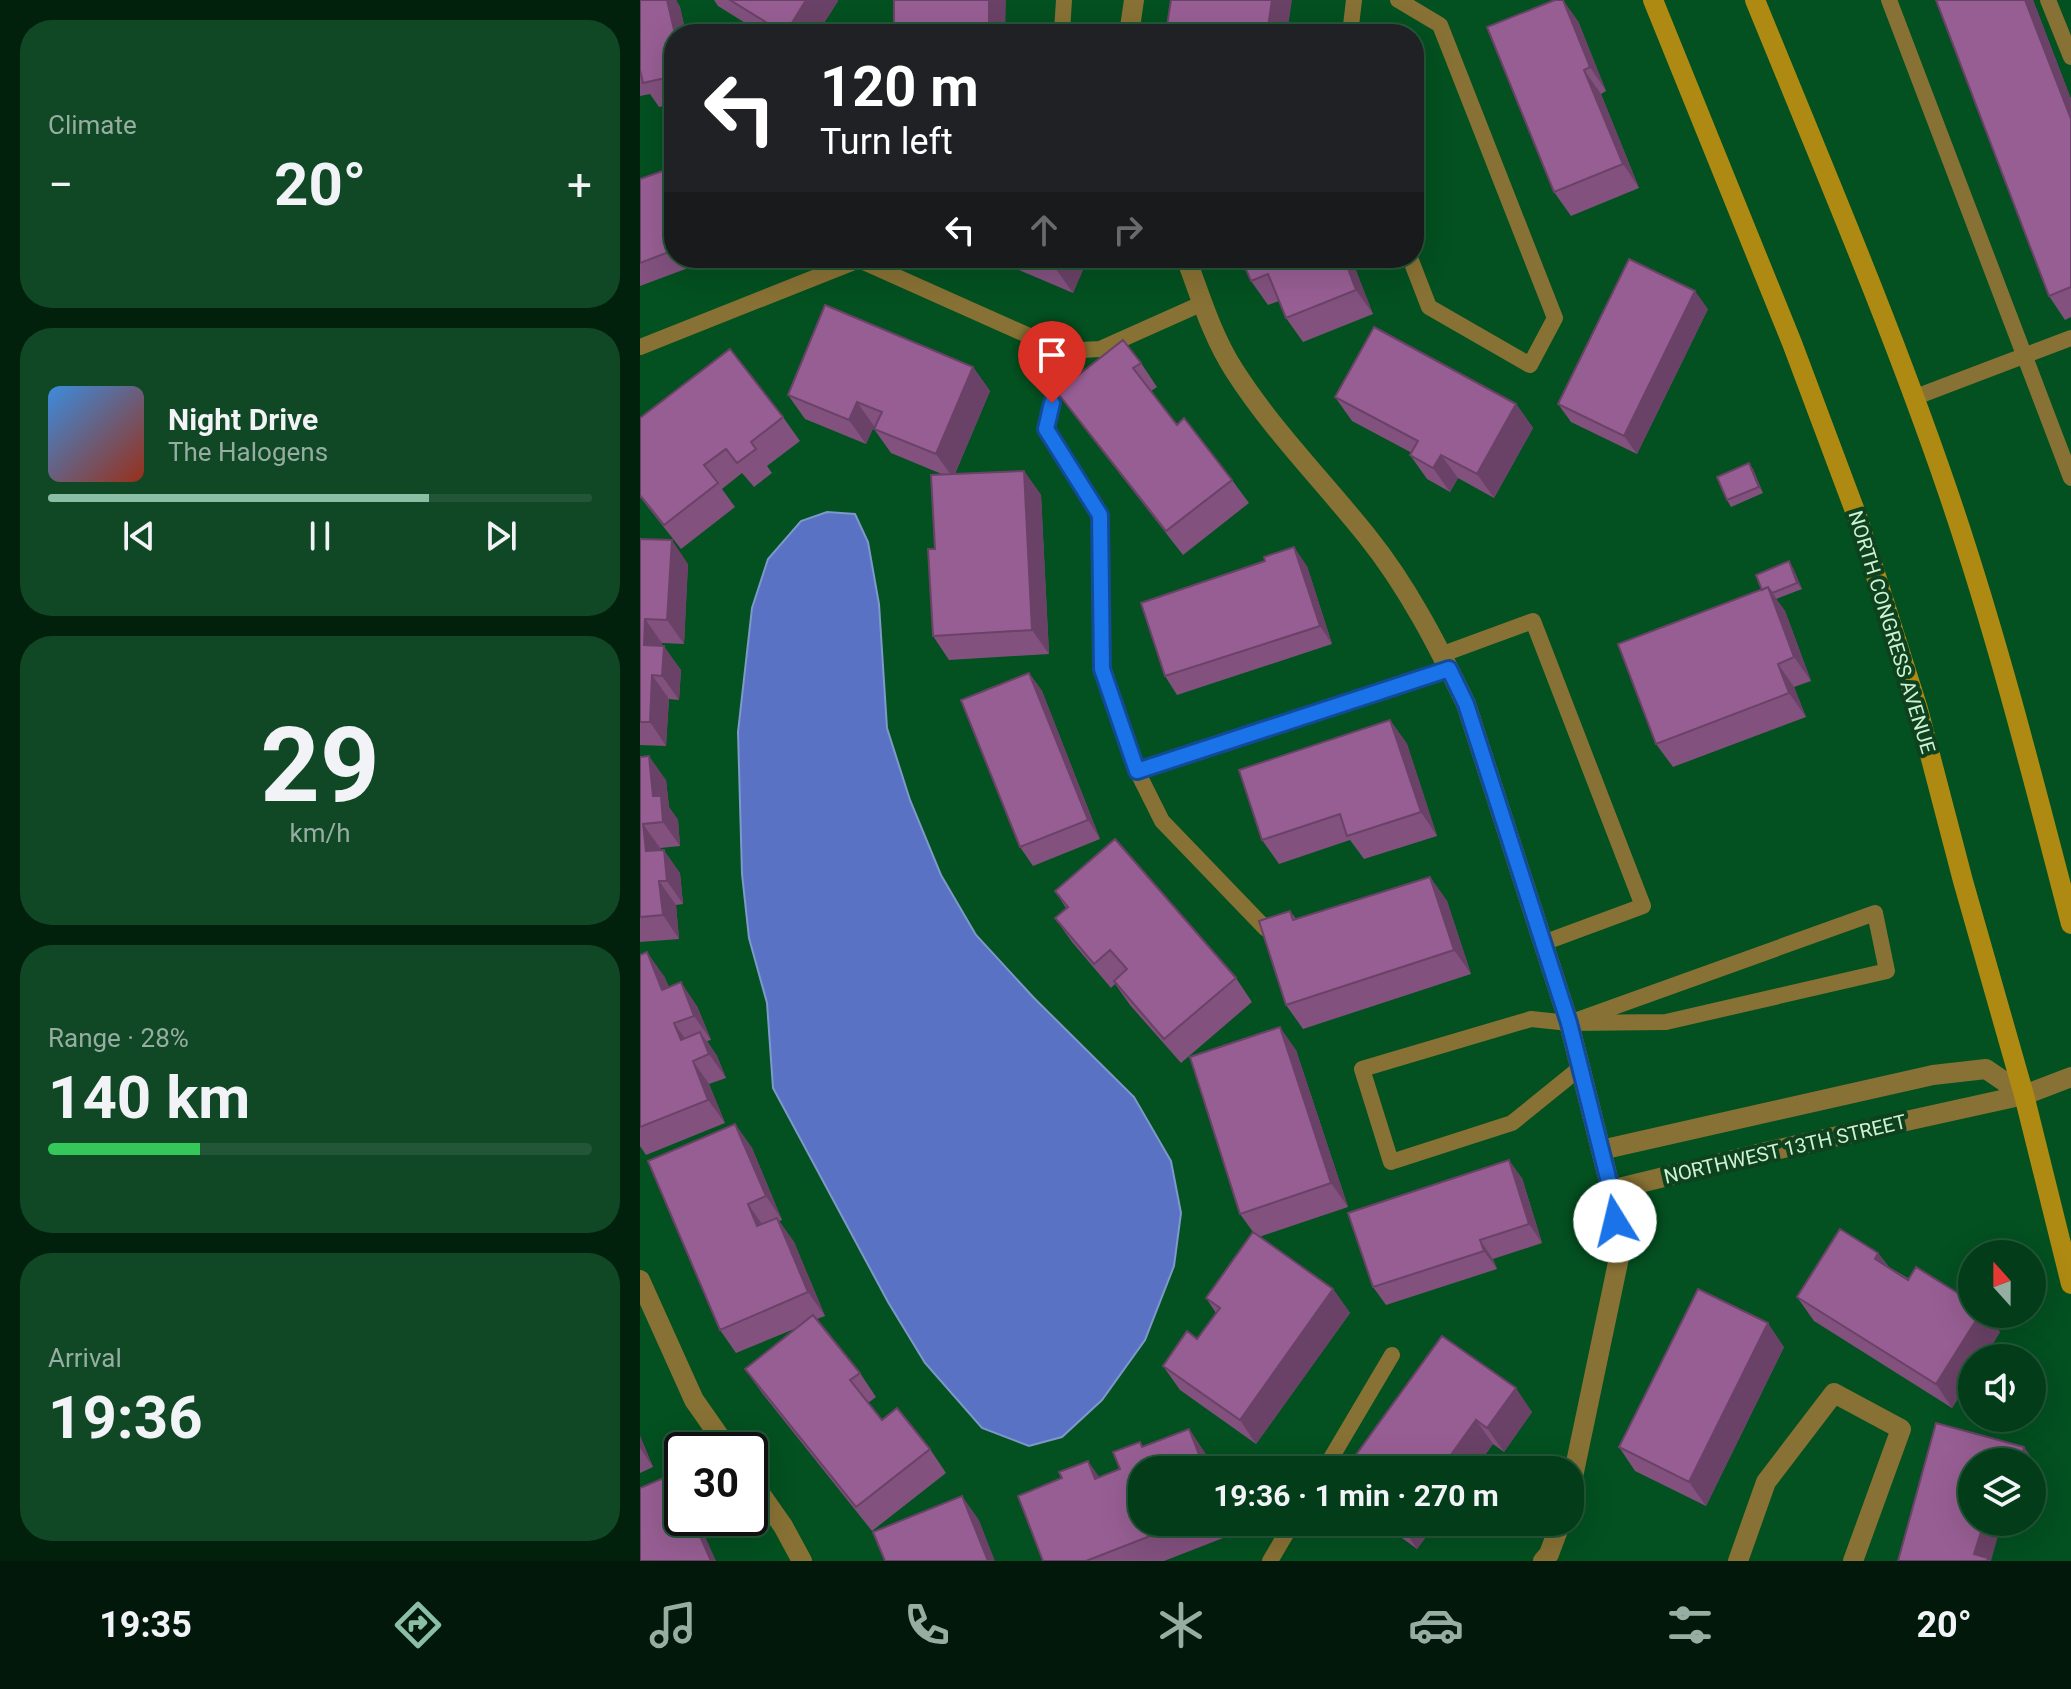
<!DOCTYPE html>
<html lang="en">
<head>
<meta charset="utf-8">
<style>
	:root { --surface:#023c18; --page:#104725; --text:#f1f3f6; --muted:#96ada2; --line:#235637; --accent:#8abfa5 }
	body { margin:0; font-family:Roboto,sans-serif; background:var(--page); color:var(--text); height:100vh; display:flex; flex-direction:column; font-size:30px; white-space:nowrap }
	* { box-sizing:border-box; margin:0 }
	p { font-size:26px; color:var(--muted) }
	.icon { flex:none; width:44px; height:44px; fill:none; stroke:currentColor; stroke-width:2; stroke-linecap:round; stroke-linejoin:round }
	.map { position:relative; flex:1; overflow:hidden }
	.sheet { display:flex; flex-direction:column; gap:20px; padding:20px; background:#01210d; width:640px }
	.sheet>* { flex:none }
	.top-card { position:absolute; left:24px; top:24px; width:760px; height:244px; border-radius:32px; box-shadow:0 8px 32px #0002,0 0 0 2px var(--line); background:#202124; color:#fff; overflow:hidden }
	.needle { width:52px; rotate:339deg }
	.fabs { position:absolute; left:1318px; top:1240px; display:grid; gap:16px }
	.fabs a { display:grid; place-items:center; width:88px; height:88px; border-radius:50%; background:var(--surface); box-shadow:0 8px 32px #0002,0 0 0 2px var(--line); font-size:40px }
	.speed { position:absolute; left:24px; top:1432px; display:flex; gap:16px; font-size:40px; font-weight:700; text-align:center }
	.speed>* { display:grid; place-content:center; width:104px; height:104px; border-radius:50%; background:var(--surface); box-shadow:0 8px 32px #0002,0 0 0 2px var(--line); line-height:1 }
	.speed .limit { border:4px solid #111; border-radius:12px; background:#fff; color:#111 }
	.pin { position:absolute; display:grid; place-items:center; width:68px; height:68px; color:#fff; margin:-82px -34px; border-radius:50% 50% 50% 0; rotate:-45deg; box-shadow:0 0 8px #0007 }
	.pin .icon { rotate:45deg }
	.me { position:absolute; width:88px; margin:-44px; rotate:351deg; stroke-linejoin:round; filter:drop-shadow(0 0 6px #0008) }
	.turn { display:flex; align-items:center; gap:28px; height:168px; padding:0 24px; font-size:36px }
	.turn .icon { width:104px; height:104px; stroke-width:2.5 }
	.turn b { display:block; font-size:56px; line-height:68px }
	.lanes { display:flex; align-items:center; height:76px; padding:0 24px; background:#0003; justify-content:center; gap:40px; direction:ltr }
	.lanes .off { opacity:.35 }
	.big { font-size:60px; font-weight:700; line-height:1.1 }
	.sheet .tile { flex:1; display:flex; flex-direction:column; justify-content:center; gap:12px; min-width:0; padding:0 28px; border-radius:32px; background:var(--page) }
	.sheet .dial { align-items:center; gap:0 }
	.dial b { font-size:104px; line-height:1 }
	.song { display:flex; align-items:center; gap:24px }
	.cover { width:96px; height:96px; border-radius:12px; background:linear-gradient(135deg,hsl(210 70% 55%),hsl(10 70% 35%)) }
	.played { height:8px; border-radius:4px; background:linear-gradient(90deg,var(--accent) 70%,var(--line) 70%) }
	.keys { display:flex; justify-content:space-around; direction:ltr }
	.heat { display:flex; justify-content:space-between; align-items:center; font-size:44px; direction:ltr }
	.charge { height:12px; border-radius:6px; background:linear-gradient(90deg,#34c759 28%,var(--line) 0) }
	.trip { position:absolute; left:488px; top:1456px; width:456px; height:80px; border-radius:32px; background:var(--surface); box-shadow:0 8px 32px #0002,0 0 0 2px var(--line); font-weight:700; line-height:80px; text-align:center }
	.tab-bar { display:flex; height:128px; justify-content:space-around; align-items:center; background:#01180a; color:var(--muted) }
	.tab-bar .icon { width:56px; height:56px }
	.tab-bar .current { color:var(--accent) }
	.tab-bar b { font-size:36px; color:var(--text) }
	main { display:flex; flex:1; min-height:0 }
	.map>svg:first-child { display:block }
</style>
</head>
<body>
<main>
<section class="sheet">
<div class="tile"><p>Climate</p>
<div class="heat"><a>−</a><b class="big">20°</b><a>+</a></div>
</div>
<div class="tile">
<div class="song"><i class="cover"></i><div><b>Night Drive</b><p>The Halogens</p></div></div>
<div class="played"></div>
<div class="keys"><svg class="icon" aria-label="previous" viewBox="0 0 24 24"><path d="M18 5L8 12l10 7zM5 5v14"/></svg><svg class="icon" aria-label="pause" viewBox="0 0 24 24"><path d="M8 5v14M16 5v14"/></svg><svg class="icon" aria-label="next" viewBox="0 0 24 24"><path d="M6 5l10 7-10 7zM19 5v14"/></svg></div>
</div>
<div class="tile dial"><b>29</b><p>km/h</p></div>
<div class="tile"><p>Range · 28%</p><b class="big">140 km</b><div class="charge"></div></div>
<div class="tile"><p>Arrival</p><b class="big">19:36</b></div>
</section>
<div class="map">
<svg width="1431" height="1561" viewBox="0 0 1431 1561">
	<rect width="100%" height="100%" fill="#035020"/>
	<!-- water -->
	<path fill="#5a72c4" stroke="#7d98c9" stroke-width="2" d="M187 512 215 514 228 542 239 604 247 728 270 800 301 875 336 935 394 998 494 1097 531 1161 541 1213 534 1266 505 1340 462 1400 422 1437 389 1446 342 1428 285 1363 248 1302 133 1088 127 1003 109 938 102 874 98 732 112 608 128 559 161 521Z"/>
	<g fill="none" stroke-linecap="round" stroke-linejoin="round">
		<!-- lane -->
		<path stroke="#887134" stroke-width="16" d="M424 0 422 31 440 34
			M758 0 800 25 915 318 890 365 789 307 770 258
			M1249 0 1431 478
			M1408 0 1431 57
			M710 34 714 0
			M0 347 219 260 423 351
			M1273 398 1431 338
			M803 654 893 621 1003 906 903 943
			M497 771 462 669 460 515 406 429 423 351 460 349 563 303
			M626 929 522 821 497 771 809 669
			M929 1023 1235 913 1247 971 1026 1022 929 1023 891 1019 722 1069 751 1162 872 1123 940 1068
			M684 1470 752 1355
			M630 1561 653 1522"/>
		<!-- street -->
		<path stroke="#887134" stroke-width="20" d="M489 34 494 0
			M546 258C560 295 572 336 594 370 633 431 683 481 727 536 768 587 798 646 826 704L929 1023 971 1190 980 1253 930 1491
			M961 1150 1293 1075 1346 1069 1384 1095
			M971 1190 1130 1151 1384 1095 1431 1077
			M0 1280 54 1400 89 1450
			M110 1479 143 1526 162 1561
			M903 1561 909 1554 921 1522
			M1098 1561 1126 1482 1194 1393 1261 1429 1213 1561"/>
		<!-- secondary -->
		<path stroke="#af8a12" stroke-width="20" d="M1013 0 1152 343 1218 519 1278 709 1323 881 1384 1095 1431 1284
			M1115 0C1181 162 1250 323 1307 489 1356 632 1393 778 1431 924"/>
	</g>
	<!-- wall -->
	<path fill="#82517e" d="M0 0H36L40 7 46 34H34V104L19 107 10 94 0 96Z
		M74 0H197L198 1 177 34H123L78 6Z
		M1296 0H1393L1431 99V317L1425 320 1409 296Z
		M938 21 966 91 961 94 999 188 931 216 914 192Z
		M34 167V258H75L0 286V179Z
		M351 258H448L433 293Z
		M601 258H711L733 314 663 342 646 318 639 301 628 305 611 281Z
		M1068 309 997 454 931 422 918 404Z
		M501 363 517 387 511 391 537 425 592 480 609 503 543 555 434 415 417 392Z
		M333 367 350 391 315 474 384 471 401 495 409 654 309 660 293 636 295 549 304 475 251 453 234 429 236 426H234L226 444 165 419 148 395Z
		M695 397 876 404 893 428 854 498 818 478 810 492 787 479 770 455 772 453 712 421Z
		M143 417 160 441 127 466 132 473 114 487 102 473 82 489 95 507 41 549 0 497V418Z
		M1113 469 1123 493 1091 507 1087 500Z
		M0 539 48 564 44 644 22 643V646L41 670 39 700 29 699 26 746 0 745Z
		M667 566 692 644 537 695 525 676Z
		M1153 568 1162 589 1136 599 1145 611 1171 681 1154 687 1166 717 1033 767 1016 744 1122 590Z
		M389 673 402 691 460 839 393 866 380 847Z
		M750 720 767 744 797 836 724 859 710 840 639 864 622 840Z
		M0 757 26 780 29 807 38 820 40 846 20 848 40 873 43 904 36 905 39 939 0 942Z
		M790 877 807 901 831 974 663 1029 646 1005 650 911 656 919Z
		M415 891 596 978 612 1002 541 1063 490 1005 475 984 471 988 432 942 415 918 426 908Z
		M0 955 24 976 29 987 57 1006 71 1040 67 1041 77 1056 86 1078 69 1084 85 1123 6 1155 0 1146Z
		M656 1050 708 1207 619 1237 693 1289 710 1313 616 1444 540 1390 523 1366 557 1339 576 1313 566 1298 613 1232 600 1214Z
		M95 1124 112 1148 142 1220 139 1221 154 1242 185 1316 177 1319 220 1373 236 1397 228 1403 242 1420 290 1449 306 1473 232 1531 122 1393 105 1369 159 1327 96 1353 80 1330Z
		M882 1178 902 1243 853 1259 857 1269 746 1305 733 1287Z
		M1238 1253 1249 1267 1360 1332 1344 1358H1332V1376L1312 1408 1174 1321 1157 1297Z
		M802 1336 892 1412 864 1452 853 1444 834 1470Z
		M1144 1347 1066 1506 995 1471 979 1447Z
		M549 1429 565 1453 572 1470H502V1522H592L596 1533 524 1561H403L459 1477 480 1469 503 1447Z
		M0 1436 13 1467 0 1473Z
		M740 1522H797L777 1549Z"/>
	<!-- shaded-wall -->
	<path fill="#6a4267" d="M27 0H36L40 7 46 34H35Z
		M166 0H197L198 1 177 34H145Z
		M349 0H366L365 34H349Z
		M632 0H652L647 34H627Z
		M923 0 938 21 966 91 950 67Z
		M1385 0H1393L1431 99V119Z
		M944 70 961 94 999 188 983 164Z
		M421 258H448L433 293 416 269Z
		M704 258H711L733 314 716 290Z
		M1055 291 1068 309 997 454 984 436Z
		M333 367 350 391 313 478 296 454Z
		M217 402 234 426 226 444 209 420Z
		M876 404 893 428 854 498 837 474Z
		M801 455 818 478 810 492 793 468Z
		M1109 463 1113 469 1123 493 1119 487Z
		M384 471 401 495 409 654 392 630Z
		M32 540 48 564 44 644 27 620Z
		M654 547 667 566 692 644 680 626Z
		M1149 561 1153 568 1162 589 1157 583Z
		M1128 587 1145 611 1171 681 1154 657Z
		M5 619 22 643 21 669 4 645Z
		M24 646 41 670 39 700 22 676Z
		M1138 664 1154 687 1166 717 1149 693Z
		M389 673 402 691 460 839 448 820Z
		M12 675 29 699 26 746 10 722Z
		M750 720 767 744 797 836 781 812Z
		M9 756 26 780 29 807 38 820 40 846 23 822 13 796Z
		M3 824 20 848 23 875 6 851Z
		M24 850 40 873 43 904 27 881Z
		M790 877 807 901 831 974 814 950Z
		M19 881 36 905 39 939 23 915Z
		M7 952 24 976 39 1014 22 990Z
		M41 982 57 1006 71 1040 54 1016Z
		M34 1023 51 1047 41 1040Z
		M640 1027 656 1050 708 1207 691 1183Z
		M60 1032 77 1056 86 1078 69 1054Z
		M53 1061 69 1084 85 1123 68 1100Z
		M95 1124 112 1148 142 1220 126 1196Z
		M869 1160 882 1178 902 1243 889 1224Z
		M108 1204 124 1227 117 1226Z
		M137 1218 154 1242 185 1316 168 1292Z
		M840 1240 853 1259 857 1269 844 1251Z
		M1238 1253 1255 1277 1235 1259Z
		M693 1289 710 1313 616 1444 600 1420Z
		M1340 1314H1347L1360 1332 1344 1358H1332V1376L1312 1408 1296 1384Z
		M1128 1323 1144 1347 1066 1506 1049 1482Z
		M876 1388 892 1412 864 1452 847 1428Z
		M836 1420 853 1444 834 1470H800Z
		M549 1429 565 1453 572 1470H565Z
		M0 1436 13 1467 0 1448Z
		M1384 1447 1397 1465 1392 1484V1462H1380Z
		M448 1461 465 1485 455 1479Z
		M33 1474 42 1487V1495Z
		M322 1496 339 1520 355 1561H348Z
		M52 1518H57L76 1561H71Z
		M763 1522H797L777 1549 761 1525Z
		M1344 1522H1362L1351 1561H1339L1334 1554Z"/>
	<!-- building -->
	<path fill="#975e93" stroke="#6a4267" stroke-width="2" d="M0 0H27L35 34 34 76 3 83 0 70Z
		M90 0H166L145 34Z
		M254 0H349V34H254Z
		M531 0H632L627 34H539L526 32Z
		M915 0H923L950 67 944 70 983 164 914 192 847 27Z
		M1296 0H1385L1431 119V287L1409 296Z
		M34 167V250L0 263V179Z
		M390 258H421L416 269Z
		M601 258H704L716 290 646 318 628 274 611 281Z
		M989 259 1055 291 984 436 918 404Z
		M185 305 333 367 296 454 234 429 242 412 217 402 209 420 148 395Z
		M734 327 876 404 837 474 801 455 793 468 770 455 778 441 695 397Z
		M483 340 501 363 493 368 537 425 544 418 592 480 526 531 417 392Z
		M90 349 143 417 111 442 116 449 97 463 86 449 64 465 78 483 24 525 0 495V418Z
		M1109 463 1119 487 1087 500 1077 477Z
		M384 471 392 630 293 636 288 549H295L291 475Z
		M0 539 32 540 27 620 5 619 4 645 24 646 22 676 12 675 10 722H0Z
		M654 547 680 626 525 676 501 603 625 561 624 557Z
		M1149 561 1157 583 1132 593 1128 587 1122 590 1116 575Z
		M1128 587 1154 657 1138 664 1149 693 1016 744 978 644Z
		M389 673 448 820 380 847 321 700Z
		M750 720 781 812 707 836 700 814 622 840 599 770Z
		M9 756 13 796H21L23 822 3 824 6 851 24 850 27 881H19L23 915 0 917V757Z
		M475 839 596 978 524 1039 474 981 487 969 470 950 454 964 415 918 428 907 415 891Z
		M790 877 814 950 646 1005 619 921 650 911 653 920Z
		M7 952 22 990 41 982 54 1016 34 1023 41 1040 60 1032 69 1054 53 1061 68 1100 0 1127V955Z
		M640 1027 691 1183 600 1214 550 1057Z
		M95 1124 126 1196 108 1204 117 1226 137 1218 168 1292 80 1330 8 1161Z
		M869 1160 889 1224 840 1240 844 1251 733 1287 708 1213Z
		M1200 1229 1238 1253 1235 1259 1268 1280 1276 1267 1332 1302V1314H1340L1296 1384 1157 1297Z
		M613 1232 693 1289 600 1420 523 1366 547 1331 557 1339 580 1308 566 1298Z
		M1058 1289 1128 1323 1049 1482 979 1447Z
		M173 1315 220 1373 210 1380 242 1420 257 1408 290 1449 216 1507 105 1369Z
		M802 1336 876 1388 847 1428 836 1420 800 1470H705Z
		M1296 1423 1384 1447 1380 1462H1332V1522H1344L1334 1554 1348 1558 1347 1561H1258Z
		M549 1429 565 1470H502V1522H546L446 1561H403L378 1496 422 1478 419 1472 448 1461 455 1479 480 1469 473 1452 500 1442 502 1447Z
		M33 1474 42 1495V1518H52L71 1561H0V1488Z
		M322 1496 348 1561H245L233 1532Z"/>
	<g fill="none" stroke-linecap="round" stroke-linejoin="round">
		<!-- route casing -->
		<g stroke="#114b97" stroke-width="20">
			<path id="route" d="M412 403 406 429 460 515 462 669 497 771 809 669 826 704 929 1023 971 1190 975 1221"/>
		</g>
		<!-- route -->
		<use href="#route" stroke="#1a73e8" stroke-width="14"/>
	</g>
	<g text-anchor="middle" stroke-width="8" stroke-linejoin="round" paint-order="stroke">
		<!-- street labels -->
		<g font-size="20" fill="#d0f1d4" stroke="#0e421e">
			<text transform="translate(1252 632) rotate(73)" y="7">NORTH CONGRESS AVENUE</text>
			<text transform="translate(1145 1149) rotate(-13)" y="7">NORTHWEST 13TH STREET</text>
		</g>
	</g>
</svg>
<div class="fabs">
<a><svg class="needle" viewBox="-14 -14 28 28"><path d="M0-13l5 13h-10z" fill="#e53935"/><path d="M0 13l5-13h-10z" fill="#96ada2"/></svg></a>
<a><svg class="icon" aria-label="sound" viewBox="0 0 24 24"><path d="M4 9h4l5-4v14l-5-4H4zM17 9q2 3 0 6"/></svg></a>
<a><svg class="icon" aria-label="layers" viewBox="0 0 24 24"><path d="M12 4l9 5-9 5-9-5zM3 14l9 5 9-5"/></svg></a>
</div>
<div class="speed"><div class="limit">30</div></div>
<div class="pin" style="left:412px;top:403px;background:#d93025"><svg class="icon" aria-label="arrive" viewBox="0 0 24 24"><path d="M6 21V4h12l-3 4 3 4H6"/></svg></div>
<svg class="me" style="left:975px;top:1221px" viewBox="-20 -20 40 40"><circle r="19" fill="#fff"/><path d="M0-13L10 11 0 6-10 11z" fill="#1a73e8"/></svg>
<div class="trip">19:36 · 1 min · 270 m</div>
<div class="top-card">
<div class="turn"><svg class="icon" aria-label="left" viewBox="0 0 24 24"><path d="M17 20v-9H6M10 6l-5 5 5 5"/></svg><div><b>120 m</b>Turn left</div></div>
<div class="lanes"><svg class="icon" aria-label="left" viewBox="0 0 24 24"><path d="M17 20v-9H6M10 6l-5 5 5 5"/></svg><svg class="icon off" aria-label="ahead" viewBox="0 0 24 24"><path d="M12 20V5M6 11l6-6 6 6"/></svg><svg class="icon off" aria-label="right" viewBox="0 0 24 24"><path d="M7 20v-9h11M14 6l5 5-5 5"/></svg></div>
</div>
</div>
</main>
<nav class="tab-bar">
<b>19:35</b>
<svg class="icon current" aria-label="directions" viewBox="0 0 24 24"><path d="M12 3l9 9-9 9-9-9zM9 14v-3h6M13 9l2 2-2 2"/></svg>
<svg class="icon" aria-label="music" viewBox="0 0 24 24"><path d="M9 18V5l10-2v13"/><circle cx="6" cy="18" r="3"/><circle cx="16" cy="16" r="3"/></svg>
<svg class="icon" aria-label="phone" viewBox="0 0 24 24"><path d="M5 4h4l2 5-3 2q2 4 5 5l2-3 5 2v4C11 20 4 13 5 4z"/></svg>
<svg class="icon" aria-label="climate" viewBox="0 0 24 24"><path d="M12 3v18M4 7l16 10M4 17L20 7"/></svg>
<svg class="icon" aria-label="car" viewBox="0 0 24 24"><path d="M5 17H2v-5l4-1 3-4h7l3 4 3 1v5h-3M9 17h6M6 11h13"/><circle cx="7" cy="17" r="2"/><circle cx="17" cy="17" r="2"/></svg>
<svg class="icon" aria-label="filters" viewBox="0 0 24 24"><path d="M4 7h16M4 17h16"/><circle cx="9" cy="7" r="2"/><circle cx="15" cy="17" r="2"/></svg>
<b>20°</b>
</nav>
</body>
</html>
